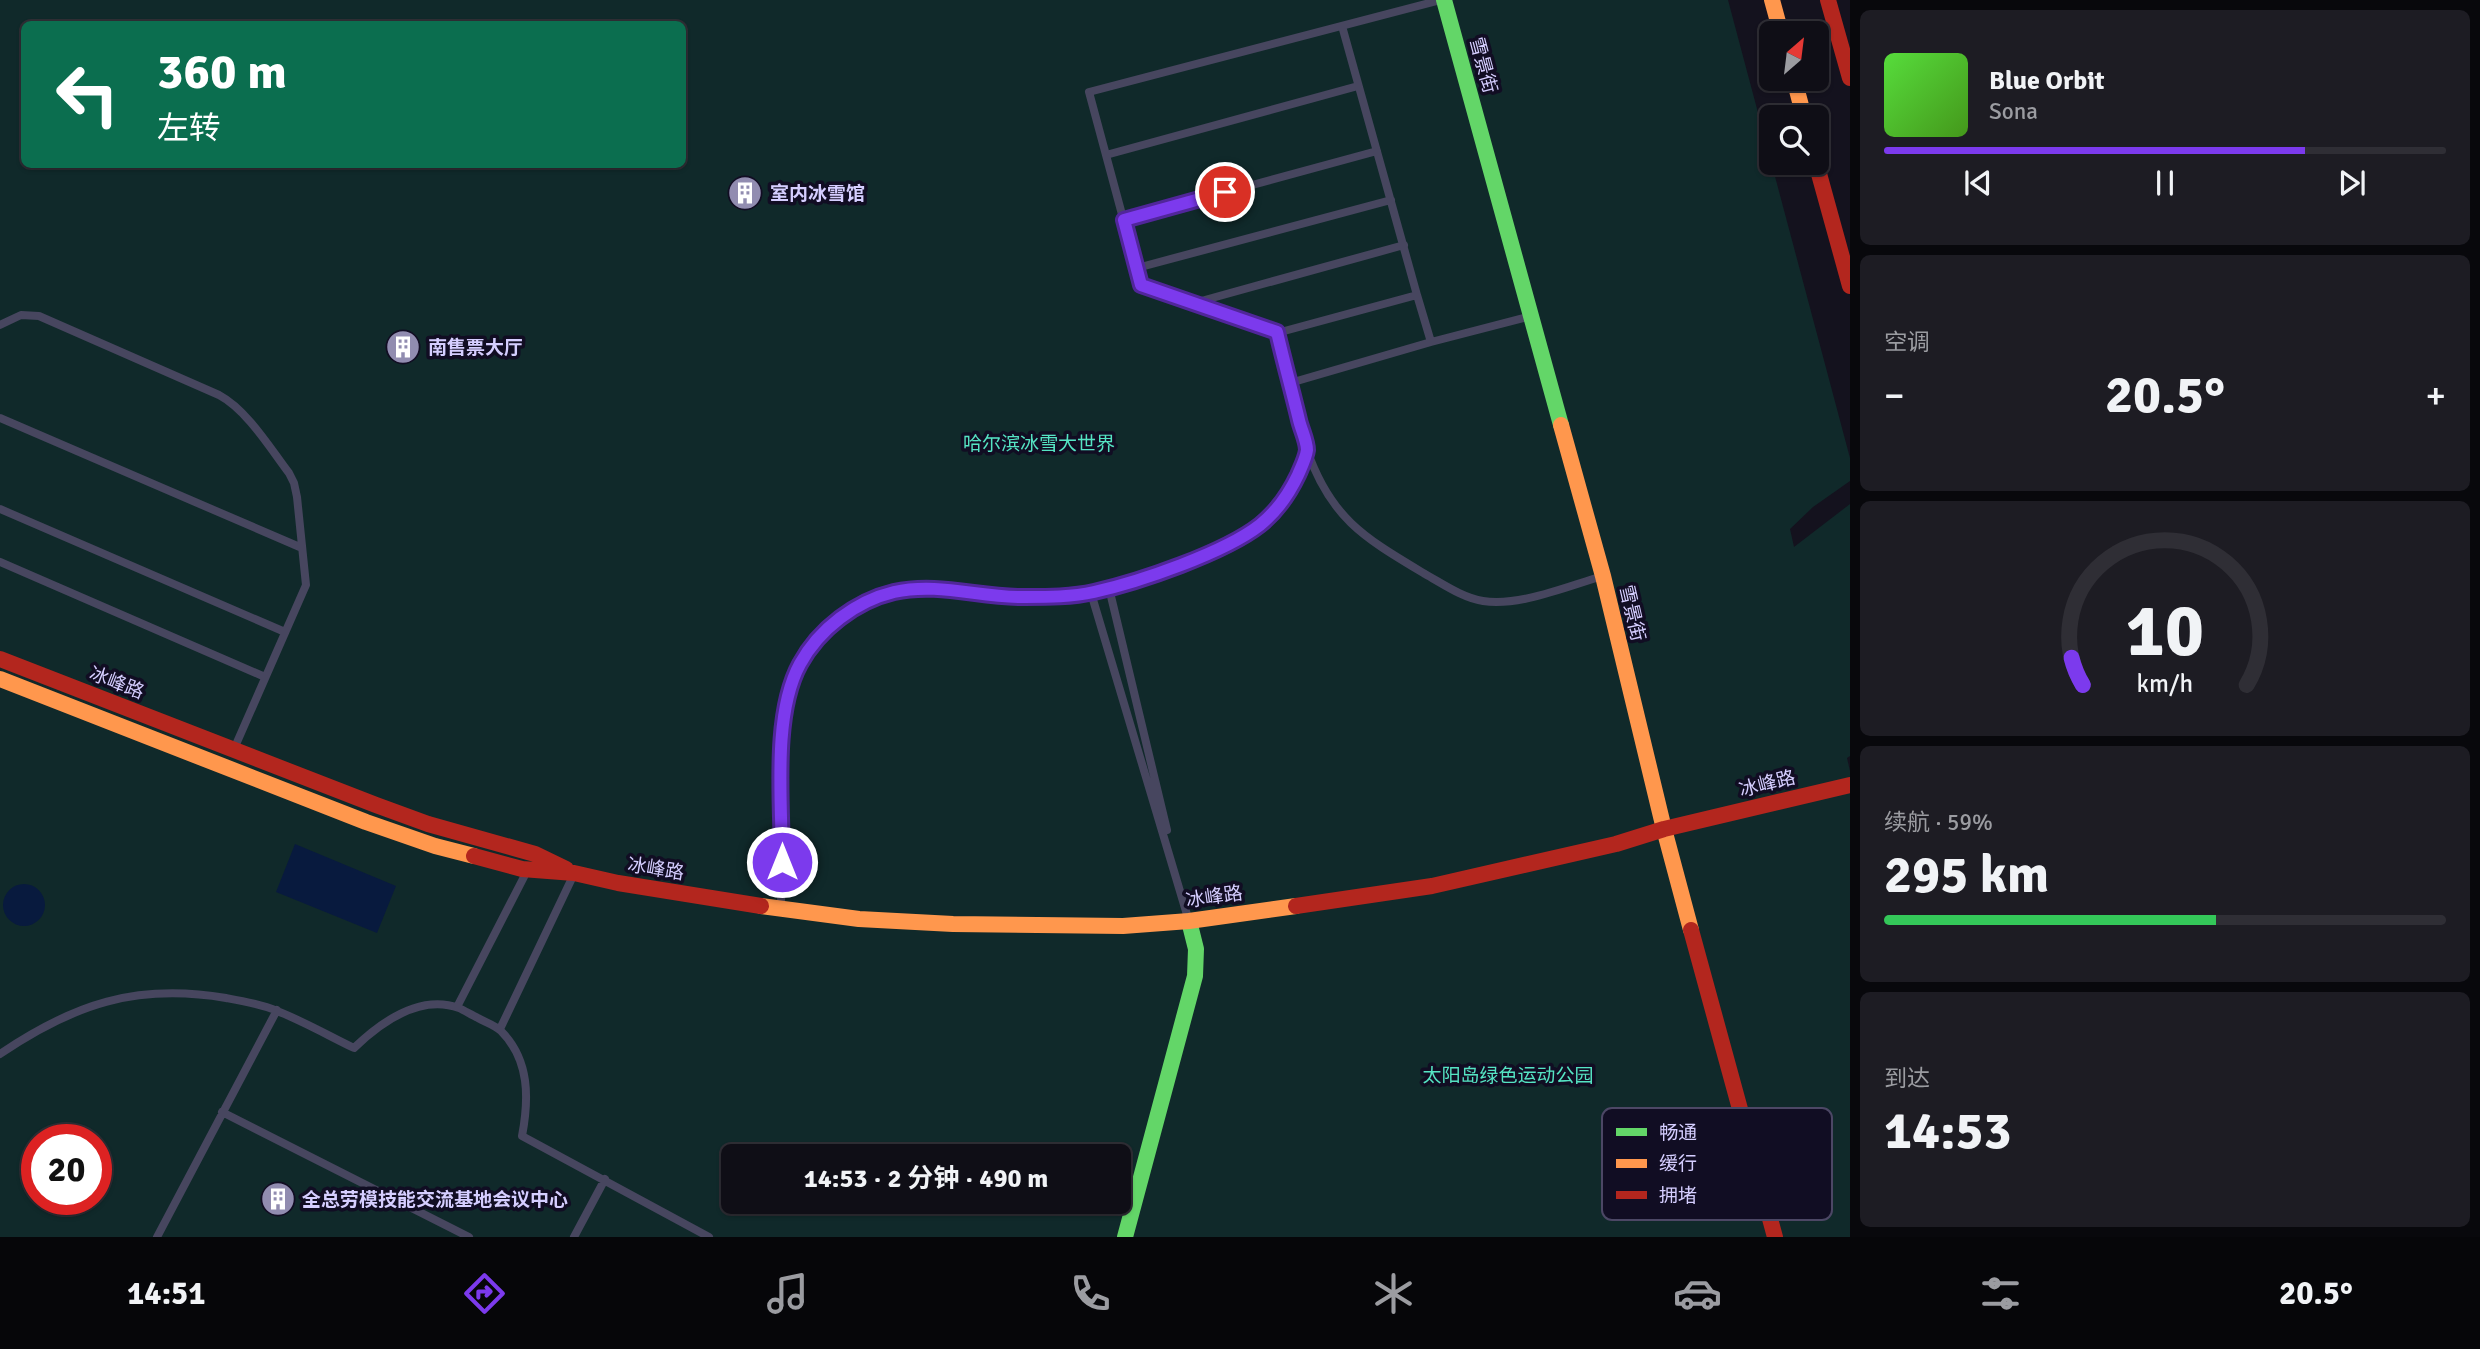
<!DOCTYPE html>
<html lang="zh">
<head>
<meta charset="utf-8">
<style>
	:root { --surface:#0f0e16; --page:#1d1c23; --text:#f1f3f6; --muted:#9b9ca1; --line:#2f2e35; --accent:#7c3aed }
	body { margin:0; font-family:Signika,"Noto Sans SC",sans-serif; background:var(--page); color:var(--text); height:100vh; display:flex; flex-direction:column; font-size:26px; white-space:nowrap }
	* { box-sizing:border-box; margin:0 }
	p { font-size:23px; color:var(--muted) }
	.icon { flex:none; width:38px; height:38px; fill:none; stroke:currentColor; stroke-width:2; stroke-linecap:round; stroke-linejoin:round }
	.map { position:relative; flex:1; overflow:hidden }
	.drawer { display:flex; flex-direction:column; gap:10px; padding:10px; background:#08080c; width:630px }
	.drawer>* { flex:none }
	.hud { position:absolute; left:21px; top:21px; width:665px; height:147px; border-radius:10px; box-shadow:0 2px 5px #0004,0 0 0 2px var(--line); background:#0b6e4f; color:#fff; overflow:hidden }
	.needle { width:46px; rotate:28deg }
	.tools { position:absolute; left:1759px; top:21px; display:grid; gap:14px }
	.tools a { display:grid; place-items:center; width:70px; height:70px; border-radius:10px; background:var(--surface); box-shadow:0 2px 5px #0004,0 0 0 2px var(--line); font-size:35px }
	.speed { position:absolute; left:21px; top:1124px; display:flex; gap:14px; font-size:35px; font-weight:700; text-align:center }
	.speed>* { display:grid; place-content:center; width:91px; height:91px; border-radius:50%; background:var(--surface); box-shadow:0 2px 5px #0004,0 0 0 2px var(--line); line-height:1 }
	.speed .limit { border:10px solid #d22; background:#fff; color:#111 }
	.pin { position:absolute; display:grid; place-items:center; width:60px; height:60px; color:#fff; margin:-30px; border:4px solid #fff; border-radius:50%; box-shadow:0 2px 7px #0007 }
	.me { position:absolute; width:77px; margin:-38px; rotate:0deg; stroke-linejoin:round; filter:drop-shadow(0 0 5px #0008) }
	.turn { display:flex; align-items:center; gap:24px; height:147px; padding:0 21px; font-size:32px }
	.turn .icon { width:91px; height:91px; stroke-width:2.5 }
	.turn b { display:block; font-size:49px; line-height:60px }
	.big { font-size:52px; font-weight:700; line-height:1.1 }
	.drawer .widget { flex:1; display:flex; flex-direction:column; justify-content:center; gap:10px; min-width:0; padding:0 24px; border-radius:10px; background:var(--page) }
	.drawer .dial { align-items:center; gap:0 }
	.dial svg { height:182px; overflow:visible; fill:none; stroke:var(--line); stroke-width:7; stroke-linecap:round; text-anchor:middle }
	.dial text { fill:var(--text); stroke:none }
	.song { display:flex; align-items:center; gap:21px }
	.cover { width:84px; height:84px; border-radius:10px; background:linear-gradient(135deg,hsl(110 70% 55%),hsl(100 70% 35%)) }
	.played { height:7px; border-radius:4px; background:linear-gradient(90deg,var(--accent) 75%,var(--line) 75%) }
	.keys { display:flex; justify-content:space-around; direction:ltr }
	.heat { display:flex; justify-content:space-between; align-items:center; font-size:38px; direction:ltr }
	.charge { height:10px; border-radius:5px; background:linear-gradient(90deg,#34c759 59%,var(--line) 0) }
	.trip { position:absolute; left:721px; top:1144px; width:410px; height:70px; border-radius:10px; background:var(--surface); box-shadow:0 2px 5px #0004,0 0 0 2px var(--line); font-weight:700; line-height:70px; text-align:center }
	.tab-bar { display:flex; height:112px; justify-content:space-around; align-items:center; background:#060609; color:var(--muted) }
	.tab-bar .icon { width:49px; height:49px }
	.tab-bar .current { color:var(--accent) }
	.tab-bar b { font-size:32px; color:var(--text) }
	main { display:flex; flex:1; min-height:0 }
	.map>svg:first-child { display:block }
</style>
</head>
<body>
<main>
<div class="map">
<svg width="1850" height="1237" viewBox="0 0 1850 1237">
	<rect width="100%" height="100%" fill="#14121e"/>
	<!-- green -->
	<path fill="#10292a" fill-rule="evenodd" d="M0 0H1728L1850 458V481L1813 507 1790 529 1794 547 1850 504V756L1847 758 1850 771V1237H0ZM24 24H682V164H24ZM37 1139H96V1199H37ZM733 1157H1118V1202H733Z"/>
	<!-- water -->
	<path fill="#081a3e" d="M295 844 396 886 377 933 276 892Z
		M3 905a21 21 0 1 1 42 0a21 21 0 1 1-42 0Z"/>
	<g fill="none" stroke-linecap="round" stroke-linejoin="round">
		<!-- lane -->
		<path stroke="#47465f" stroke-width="8" d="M1342 26 1417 295
			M1106 155 1358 86
			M1124 220 1377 151
			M1137 268 1391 200
			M1194 303 1404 245
			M0 325 21 315 39 316 219 395C247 410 270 448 289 473L294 483 297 497 306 585 234 749
			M1277 333 1141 285 1089 92 1441 0
			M1290 383 1431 342
			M0 418 302 548
			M1307 450C1331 519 1365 538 1425 574 1443 584 1463 598 1483 601 1519 607 1568 586 1603 576
			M0 509 285 632
			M0 562 265 677
			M1109 588 1167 830
			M1091 593 1188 918
			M781 906 784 714C788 696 792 679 800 663 827 615 884 585 938 588 967 589 994 598 1023 597 1045 597 1070 597 1092 593 1134 584 1233 550 1264 522 1286 502 1299 478 1307 450L1277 333 1417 295 1431 342 1531 316
			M457 1007 526 873
			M500 1029 574 874
			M0 1054C74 1004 136 983 226 998 243 1001 261 1004 277 1011 303 1021 329 1036 354 1048 380 1023 420 994 459 1008 465 1011 472 1015 478 1018 485 1022 495 1025 501 1031 530 1060 529 1099 522 1136L709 1237
			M222 1112 469 1237
			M157 1237 277 1010
			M574 1237 605 1179"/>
		<!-- fast -->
		<path stroke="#63d668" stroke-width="16" d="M1444 0 1561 425
			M1125 1237 1195 976 1196 949 1189 921"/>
		<!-- slow -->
		<path stroke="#ff974d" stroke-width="16" d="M1772 0 1781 33
			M1794 79 1804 117
			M1561 425 1603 576 1664 829 1691 930
			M0 679 366 822 435 846 474 856
			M761 906 859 919 953 924 1123 926 1189 921 1296 906"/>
		<!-- jam -->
		<path stroke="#b3261e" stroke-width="16" d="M1828 0 1850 78
			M1816 163 1850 286
			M0 659 376 805 428 824 535 854 566 869
			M474 856 522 869 574 873 618 883 761 906
			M1296 906 1432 886 1616 844 1664 829 1850 785
			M1691 930 1775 1237"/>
	</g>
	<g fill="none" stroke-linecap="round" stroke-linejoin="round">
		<!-- route casing -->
		<g stroke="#51269a" stroke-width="18">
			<path id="route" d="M782 862C782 804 772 715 800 664 819 629 856 601 894 592 939 582 981 598 1025 597 1048 597 1072 597 1094 592 1139 582 1224 553 1260 525 1276 512 1289 494 1298 475 1301 468 1306 458 1307 450 1307 441 1301 429 1299 420 1292 391 1284 362 1277 332L1141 285 1124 220 1225 192"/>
		</g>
		<!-- route -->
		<use href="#route" stroke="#7c3aed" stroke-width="12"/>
	</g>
	<!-- icons -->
	<defs>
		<g id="building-disc" transform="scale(1.75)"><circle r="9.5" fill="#918cb0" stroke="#110d23"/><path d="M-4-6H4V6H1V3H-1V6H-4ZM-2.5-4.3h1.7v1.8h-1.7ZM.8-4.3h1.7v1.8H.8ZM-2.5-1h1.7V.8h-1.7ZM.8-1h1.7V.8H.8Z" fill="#fff"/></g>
	</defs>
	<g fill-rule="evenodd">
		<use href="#building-disc" x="745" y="193"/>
		<use href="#building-disc" x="403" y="347"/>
		<use href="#building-disc" x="278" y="1199"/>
	</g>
	<g text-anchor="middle" stroke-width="7" stroke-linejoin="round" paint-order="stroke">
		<!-- street labels -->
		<g font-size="19" fill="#d5ceff" stroke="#110d23">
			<text transform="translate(1484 65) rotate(75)" y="7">雪景街</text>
			<text transform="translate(1633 613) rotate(77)" y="7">雪景街</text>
			<text transform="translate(117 682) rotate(21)" y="7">冰峰路</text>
			<text transform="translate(1767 783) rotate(-14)" y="7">冰峰路</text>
			<text transform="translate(656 868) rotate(9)" y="7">冰峰路</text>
			<text transform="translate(1214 896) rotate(-8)" y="7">冰峰路</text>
		</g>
		<!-- poi labels -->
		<g font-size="19" font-weight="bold" fill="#d5ceff" stroke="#110d23" text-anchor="start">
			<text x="770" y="200">室内冰雪馆</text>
			<text x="428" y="354">南售票大厅</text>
			<text x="302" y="1206">全总劳模技能交流基地会议中心</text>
		</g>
		<!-- park labels -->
		<g font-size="19" fill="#55e4c3" stroke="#110d23">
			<text x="1039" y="450">哈尔滨冰雪大世界</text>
			<text x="1508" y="1082">太阳岛绿色运动公园</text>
		</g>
	</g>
	<!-- legend -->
	<rect x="1602" y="1108" width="230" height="112" rx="10" fill="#110d23" stroke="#4c4765" stroke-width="2"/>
	<rect x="1616" y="1128" width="31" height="8" fill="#63d668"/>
	<rect x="1616" y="1159" width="31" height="9" fill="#ff974d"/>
	<rect x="1616" y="1191" width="31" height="8" fill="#b3261e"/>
	<g font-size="19" fill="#d5ceff">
		<text x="1659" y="1139">畅通</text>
		<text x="1659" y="1170">缓行</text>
		<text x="1659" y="1202">拥堵</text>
	</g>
</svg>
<div class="tools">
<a><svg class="needle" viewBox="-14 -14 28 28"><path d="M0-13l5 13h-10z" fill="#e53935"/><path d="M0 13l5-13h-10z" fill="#9b9ca1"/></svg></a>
<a><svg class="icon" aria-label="search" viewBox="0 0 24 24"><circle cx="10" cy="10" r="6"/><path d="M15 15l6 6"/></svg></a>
</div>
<div class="speed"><div class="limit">20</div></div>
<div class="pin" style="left:1225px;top:192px;background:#d93025"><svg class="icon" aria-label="arrive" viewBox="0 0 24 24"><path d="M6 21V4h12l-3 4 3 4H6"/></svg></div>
<svg class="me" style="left:782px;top:862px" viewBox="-20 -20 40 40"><circle r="17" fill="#7c3aed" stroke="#fff" stroke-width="3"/><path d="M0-11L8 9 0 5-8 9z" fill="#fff"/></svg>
<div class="trip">14:53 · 2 分钟 · 490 m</div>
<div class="hud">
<div class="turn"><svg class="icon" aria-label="left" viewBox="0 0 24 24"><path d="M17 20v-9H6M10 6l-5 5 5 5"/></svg><div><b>360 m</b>左转</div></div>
</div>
</div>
<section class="drawer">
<div class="widget">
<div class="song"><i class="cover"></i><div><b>Blue Orbit</b><p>Sona</p></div></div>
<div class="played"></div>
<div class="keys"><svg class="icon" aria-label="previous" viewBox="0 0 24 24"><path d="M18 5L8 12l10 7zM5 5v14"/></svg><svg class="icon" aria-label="pause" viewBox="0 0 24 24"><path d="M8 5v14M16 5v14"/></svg><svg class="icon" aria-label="next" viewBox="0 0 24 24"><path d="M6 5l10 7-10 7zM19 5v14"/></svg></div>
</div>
<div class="widget"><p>空调</p>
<div class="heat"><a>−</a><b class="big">20.5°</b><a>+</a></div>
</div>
<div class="widget dial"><svg viewBox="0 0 100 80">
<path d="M14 69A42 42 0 1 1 86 69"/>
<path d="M14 69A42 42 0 0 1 9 57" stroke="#7c3aed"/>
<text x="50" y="56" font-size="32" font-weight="700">10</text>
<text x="50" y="72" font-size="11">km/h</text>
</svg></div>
<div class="widget"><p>续航 · 59%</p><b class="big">295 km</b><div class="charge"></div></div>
<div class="widget"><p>到达</p><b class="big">14:53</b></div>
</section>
</main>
<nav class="tab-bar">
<b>14:51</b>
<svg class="icon current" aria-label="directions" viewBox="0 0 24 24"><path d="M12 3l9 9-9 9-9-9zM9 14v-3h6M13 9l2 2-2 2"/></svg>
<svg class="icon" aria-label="music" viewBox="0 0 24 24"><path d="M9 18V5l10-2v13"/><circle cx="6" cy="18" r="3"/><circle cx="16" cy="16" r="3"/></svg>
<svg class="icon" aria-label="phone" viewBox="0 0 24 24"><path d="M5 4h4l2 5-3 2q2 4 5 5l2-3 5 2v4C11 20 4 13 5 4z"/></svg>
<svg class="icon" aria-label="climate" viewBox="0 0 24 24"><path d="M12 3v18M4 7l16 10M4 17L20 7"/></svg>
<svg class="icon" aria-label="car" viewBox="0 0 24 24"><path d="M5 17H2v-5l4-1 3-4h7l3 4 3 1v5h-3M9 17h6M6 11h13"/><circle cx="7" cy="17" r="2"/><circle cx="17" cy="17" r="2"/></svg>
<svg class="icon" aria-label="filters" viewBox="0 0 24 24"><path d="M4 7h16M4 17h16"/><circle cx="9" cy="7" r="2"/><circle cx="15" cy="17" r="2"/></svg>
<b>20.5°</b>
</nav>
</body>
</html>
